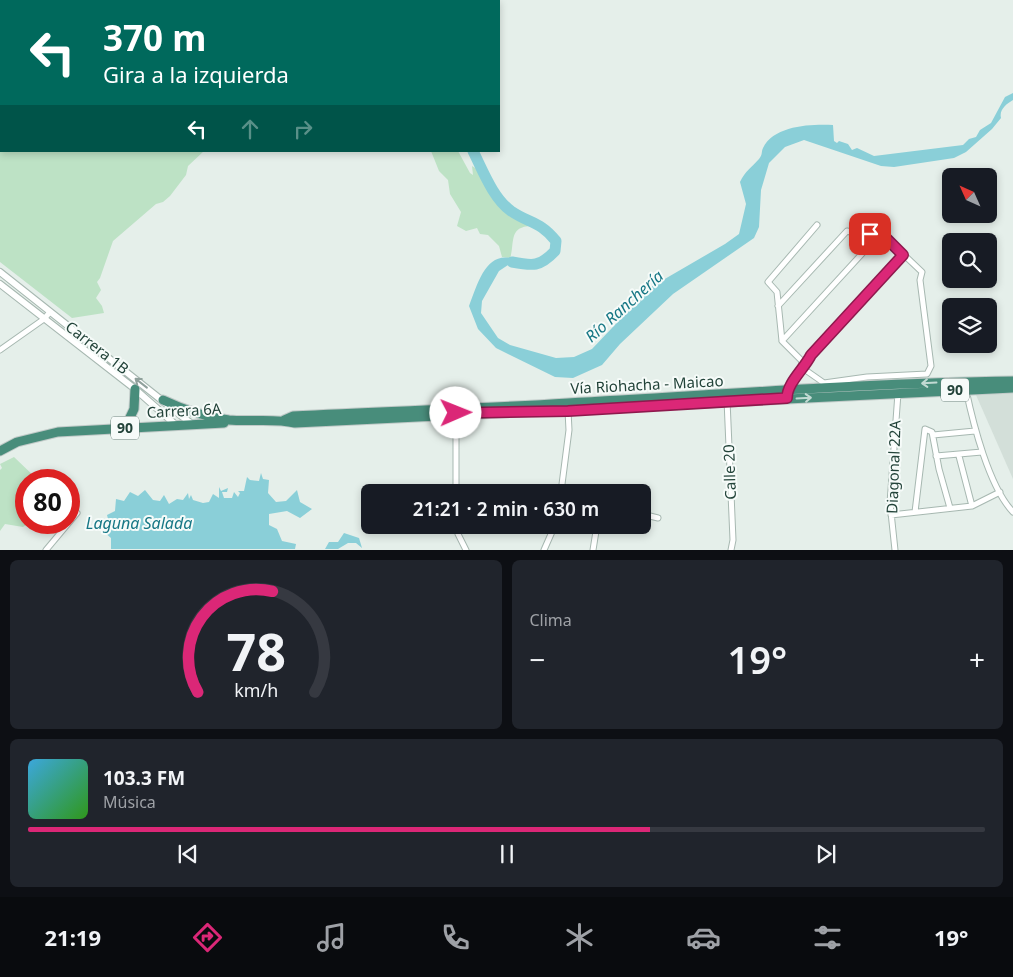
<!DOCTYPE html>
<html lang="es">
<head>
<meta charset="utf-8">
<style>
	:root { --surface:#171b24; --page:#20242c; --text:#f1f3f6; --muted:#9ea1a6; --line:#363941; --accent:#db2777 }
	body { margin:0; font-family:"Noto Sans",sans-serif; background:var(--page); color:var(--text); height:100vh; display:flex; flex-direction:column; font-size:19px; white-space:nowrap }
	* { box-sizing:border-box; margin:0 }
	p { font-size:16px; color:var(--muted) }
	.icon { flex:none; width:28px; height:28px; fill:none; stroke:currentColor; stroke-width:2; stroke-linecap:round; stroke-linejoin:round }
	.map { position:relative; height:550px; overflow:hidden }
	.drawer { display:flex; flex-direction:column; gap:10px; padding:10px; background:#0d0f14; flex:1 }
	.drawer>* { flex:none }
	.top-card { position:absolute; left:0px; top:0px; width:500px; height:152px; box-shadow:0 2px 8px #0003; background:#00695c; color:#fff; overflow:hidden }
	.needle { width:32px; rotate:315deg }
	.tools { position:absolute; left:942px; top:168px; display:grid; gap:10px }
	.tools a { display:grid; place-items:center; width:55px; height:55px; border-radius:8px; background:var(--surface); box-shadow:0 2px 8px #0003; font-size:25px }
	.speed { position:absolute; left:15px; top:469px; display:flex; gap:10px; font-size:25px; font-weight:700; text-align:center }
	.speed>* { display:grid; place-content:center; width:65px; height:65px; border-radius:50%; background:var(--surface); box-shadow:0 2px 8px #0003; line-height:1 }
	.speed .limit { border:8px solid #d22; background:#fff; color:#111 }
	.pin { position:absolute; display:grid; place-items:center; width:42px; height:42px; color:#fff; margin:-21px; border-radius:10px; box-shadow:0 2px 8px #0006 }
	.me { position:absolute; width:55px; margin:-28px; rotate:89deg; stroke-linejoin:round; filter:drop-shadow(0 0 4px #0008) }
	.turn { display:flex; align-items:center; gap:18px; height:105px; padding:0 20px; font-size:22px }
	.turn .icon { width:65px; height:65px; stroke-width:2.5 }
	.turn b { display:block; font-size:35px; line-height:42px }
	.lanes { display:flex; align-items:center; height:48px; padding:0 20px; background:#0003; justify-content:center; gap:25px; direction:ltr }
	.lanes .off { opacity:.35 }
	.big { font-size:38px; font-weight:600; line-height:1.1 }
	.drawer .tile { flex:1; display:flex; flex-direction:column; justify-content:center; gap:8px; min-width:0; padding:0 18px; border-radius:8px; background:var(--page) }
	.drawer .dial { align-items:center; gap:0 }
	.dial svg { height:130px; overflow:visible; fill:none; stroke:var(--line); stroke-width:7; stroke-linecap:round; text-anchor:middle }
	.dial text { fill:var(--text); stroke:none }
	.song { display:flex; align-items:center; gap:15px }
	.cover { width:60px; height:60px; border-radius:8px; background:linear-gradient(135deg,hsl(200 70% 55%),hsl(110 70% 35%)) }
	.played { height:5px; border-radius:2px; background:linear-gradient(90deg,var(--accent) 65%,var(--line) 65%) }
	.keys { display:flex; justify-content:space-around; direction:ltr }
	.heat { display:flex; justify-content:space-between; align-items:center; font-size:28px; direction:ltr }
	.drawer .tiles { flex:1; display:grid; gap:10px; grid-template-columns:1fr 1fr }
	.tile:last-child { grid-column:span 2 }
	.trip { position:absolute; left:361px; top:484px; width:290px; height:50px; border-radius:8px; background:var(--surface); box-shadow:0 2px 8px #0003; font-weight:600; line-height:50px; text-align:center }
	.tab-bar { display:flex; height:80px; justify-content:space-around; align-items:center; background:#090b0e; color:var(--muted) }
	.tab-bar .icon { width:35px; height:35px }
	.tab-bar .active { color:var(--accent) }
	.tab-bar b { font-size:22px; color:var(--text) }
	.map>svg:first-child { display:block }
</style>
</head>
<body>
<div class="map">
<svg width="1013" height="550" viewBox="0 0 1013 550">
	<rect width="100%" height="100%" fill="#e5efea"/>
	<!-- built -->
	<path fill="#d3dfd9" d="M1013 393V479L976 395Z"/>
	<!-- green -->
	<path fill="#bde2c5" d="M0 0 37 1H1V151H204L188 166 186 175 170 196 163 202 156 204 113 241 100 278 97 282 101 290 96 298 102 306 104 313 72 318 0 262Z
		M431 151H458L470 173 473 175 472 166 480 171 500 207 505 209 507 207 535 222 534 225C530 226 525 226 521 228 510 232 514 249 510 258L502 257 499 246 488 235 480 234 477 228 466 231 457 226 461 212 450 194 448 180 439 171Z
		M14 457 38 480H26V522L29 523 23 527 5 524 0 531V470L2 468 0 464Z"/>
	<!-- water -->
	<path fill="#8acfd8" d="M1013 93V100C1006 104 999 110 1001 118L992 129 966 152 954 158 894 167 881 166 804 140 785 147 769 163 761 190 759 227 754 238 673 294 620 344 602 365 573 378 555 377 496 348 478 329 469 306C480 277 489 242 527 265H508L499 271 482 301 481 313 498 338 510 345 556 358 574 357 592 349 651 287 725 244 739 234 746 204 740 182C745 171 752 167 759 159 763 154 761 152 763 148 774 125 812 124 833 125L834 141 837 143 839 141 848 144 852 150 857 148 874 156 963 145 969 139 976 137 980 130 991 123 1005 97Z
		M261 473 263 479 269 480 268 493 276 502 286 501 297 490 300 502 312 509 300 518 287 511 269 514V525L277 529 282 541 296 544 295 549H111V538L104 532 109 523 107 515 115 511 116 499 124 501 130 492 138 496 145 490 153 500 160 501 164 495 169 504 177 499 183 500 188 493 189 499 191 495 193 500 203 503 209 502 213 494 219 498V487L221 491 228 488 227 492H222L224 498H232L234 492 238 497 240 493 238 491H244L247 477 250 480 259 481Z
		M344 533 359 538 362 548 356 543H348L338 549H325L329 542H338Z"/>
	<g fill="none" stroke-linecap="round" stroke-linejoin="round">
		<!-- river -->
		<path stroke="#8acfd8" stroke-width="11" d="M382 0 383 1
			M473 151C483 171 493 198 511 211 530 224 540 221 556 241L555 251C540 267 533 266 512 262"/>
		<!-- minor casing -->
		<g stroke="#a7b8b1" stroke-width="7">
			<path id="minor" d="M778 306 847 231 858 234 881 233 922 272 920 280 931 366 927 374 867 377 824 383 804 369 811 355 903 255
				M782 341 881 233
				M0 350 44 319 50 312
				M787 390 804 369 801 360 782 341 777 292 768 282 817 225
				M966 390C973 423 989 487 1013 512
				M727 400 733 540 731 550
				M456 413V492
				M933 435 975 431
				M936 456 982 452
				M959 456 972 506
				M561 492 569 430 568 411
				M915 512 925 429 932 432 939 469 950 508
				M642 514 658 518
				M891 515 972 506 1000 492
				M456 525 458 534 466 550
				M46 550 77 513
				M544 550 555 525
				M593 550 597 525
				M895 550 890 503 898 393"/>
		</g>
		<!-- tertiary casing -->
		<g stroke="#a7b8b1" stroke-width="8">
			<path id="tertiary" d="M0 272 193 425
				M0 284 135 389 177 426"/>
		</g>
		<!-- trunk casing -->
		<g stroke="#c1cac8" stroke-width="11">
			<path id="trunk" d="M163 400C184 410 206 417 229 420 251 422 274 418 295 423L1013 388
				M284 420 293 416C385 411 477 409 568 403 716 395 865 383 1013 381
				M125 428 134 409 135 389
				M0 451 17 442 58 432 224 423"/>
		</g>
		<!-- minor -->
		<use href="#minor" stroke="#fff" stroke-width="5"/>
		<!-- tertiary -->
		<use href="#tertiary" stroke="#fff" stroke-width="6"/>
		<!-- trunk -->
		<use href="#trunk" stroke="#488d7b" stroke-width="9"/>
	</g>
	<!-- one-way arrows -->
	<defs><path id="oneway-shaft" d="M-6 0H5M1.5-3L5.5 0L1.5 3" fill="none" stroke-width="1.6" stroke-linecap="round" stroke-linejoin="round" transform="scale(1.25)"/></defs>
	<use stroke="#90a19c" href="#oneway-shaft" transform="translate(141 383) rotate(-142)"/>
	<g stroke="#c2dad3">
		<use href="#oneway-shaft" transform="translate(929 383) rotate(177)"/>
		<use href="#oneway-shaft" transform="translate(804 398) rotate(-3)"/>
	</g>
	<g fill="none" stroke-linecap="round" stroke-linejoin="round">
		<!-- route casing -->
		<g stroke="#8e194d" stroke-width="12">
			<path id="route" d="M456 413 568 411 787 398C787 383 804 369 811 355L903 255 881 233 870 234"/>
		</g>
		<!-- route -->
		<use href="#route" stroke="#db2777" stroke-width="9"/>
	</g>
	<g text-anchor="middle" stroke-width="4" stroke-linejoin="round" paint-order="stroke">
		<!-- shield labels -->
		<g fill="#f6fbf9" stroke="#627a73" stroke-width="1">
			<rect x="941" y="378.5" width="28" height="23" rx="4"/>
			<rect x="111" y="416.5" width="28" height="23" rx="4"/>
		</g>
		<g font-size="14" font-weight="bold" fill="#224339">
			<text x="955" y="395">90</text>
			<text x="125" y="433">90</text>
		</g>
		<!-- street labels -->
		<g font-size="15" fill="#224339" stroke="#f6fbf9">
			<text transform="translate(97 348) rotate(38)" y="5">Carrera 1B</text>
			<text transform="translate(647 385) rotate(-3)" y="5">Vía Riohacha - Maicao</text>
			<text transform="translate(184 411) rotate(-3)" y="5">Carrera 6A</text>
			<text transform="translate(894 467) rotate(-88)" y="5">Diagonal 22A</text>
			<text transform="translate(730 472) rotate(-92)" y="5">Calle 20</text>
		</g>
		<!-- water labels -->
		<g font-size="16" font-style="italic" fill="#167785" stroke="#f6fbf9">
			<text transform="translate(624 306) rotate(-42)" y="6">Río Ranchería</text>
			<text x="139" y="529">Laguna Salada</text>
		</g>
	</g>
</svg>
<div class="tools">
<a><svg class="needle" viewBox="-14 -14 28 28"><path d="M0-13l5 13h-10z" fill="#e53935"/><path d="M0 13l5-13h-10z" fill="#9ea1a6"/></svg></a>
<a><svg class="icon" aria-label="search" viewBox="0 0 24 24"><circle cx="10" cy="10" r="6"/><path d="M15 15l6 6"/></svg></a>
<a><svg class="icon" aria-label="layers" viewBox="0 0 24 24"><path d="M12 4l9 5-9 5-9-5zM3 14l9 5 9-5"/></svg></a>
</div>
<div class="speed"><div class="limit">80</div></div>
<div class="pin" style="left:870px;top:234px;background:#d93025"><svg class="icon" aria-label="arrive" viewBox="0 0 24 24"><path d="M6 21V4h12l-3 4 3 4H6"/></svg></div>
<svg class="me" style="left:456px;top:413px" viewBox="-20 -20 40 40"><circle r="19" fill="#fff"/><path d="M0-13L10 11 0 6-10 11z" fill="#db2777"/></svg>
<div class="trip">21:21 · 2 min · 630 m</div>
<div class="top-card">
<div class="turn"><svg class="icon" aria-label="left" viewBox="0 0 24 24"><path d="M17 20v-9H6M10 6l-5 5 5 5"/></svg><div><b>370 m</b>Gira a la izquierda</div></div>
<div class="lanes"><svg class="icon" aria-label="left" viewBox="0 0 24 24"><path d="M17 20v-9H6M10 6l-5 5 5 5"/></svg><svg class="icon off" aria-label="ahead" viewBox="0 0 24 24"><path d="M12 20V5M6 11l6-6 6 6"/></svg><svg class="icon off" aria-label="right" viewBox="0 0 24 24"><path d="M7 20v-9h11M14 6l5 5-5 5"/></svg></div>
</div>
</div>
<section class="drawer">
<div class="tiles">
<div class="tile dial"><svg viewBox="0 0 100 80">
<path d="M14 69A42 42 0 1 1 86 69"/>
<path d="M14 69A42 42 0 0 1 60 7" stroke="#db2777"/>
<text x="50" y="56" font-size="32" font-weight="700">78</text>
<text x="50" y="72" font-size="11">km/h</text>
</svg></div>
<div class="tile"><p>Clima</p>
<div class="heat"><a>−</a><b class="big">19°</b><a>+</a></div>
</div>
<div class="tile">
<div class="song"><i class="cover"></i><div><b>103.3 FM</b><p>Música</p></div></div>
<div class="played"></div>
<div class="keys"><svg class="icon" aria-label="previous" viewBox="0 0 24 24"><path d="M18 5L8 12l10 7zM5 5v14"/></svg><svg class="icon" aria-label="pause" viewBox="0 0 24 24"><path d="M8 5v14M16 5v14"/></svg><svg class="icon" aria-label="next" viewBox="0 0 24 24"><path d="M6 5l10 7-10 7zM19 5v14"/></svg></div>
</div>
</div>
</section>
<nav class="tab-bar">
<b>21:19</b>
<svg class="icon active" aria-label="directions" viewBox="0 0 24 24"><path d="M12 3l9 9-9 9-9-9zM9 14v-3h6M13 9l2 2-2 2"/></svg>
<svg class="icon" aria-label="music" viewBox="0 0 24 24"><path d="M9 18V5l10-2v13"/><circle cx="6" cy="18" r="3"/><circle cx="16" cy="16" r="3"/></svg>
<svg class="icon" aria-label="phone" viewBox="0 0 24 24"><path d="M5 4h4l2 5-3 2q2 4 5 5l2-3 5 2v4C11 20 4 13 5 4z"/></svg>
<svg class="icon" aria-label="climate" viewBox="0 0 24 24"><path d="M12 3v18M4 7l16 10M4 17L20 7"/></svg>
<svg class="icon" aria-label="car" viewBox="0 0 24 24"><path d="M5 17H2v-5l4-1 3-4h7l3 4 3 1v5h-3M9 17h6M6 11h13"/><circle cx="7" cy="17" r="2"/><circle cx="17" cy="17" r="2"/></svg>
<svg class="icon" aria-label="filters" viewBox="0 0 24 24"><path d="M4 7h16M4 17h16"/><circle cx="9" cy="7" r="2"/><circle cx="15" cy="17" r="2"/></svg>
<b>19°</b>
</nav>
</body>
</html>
